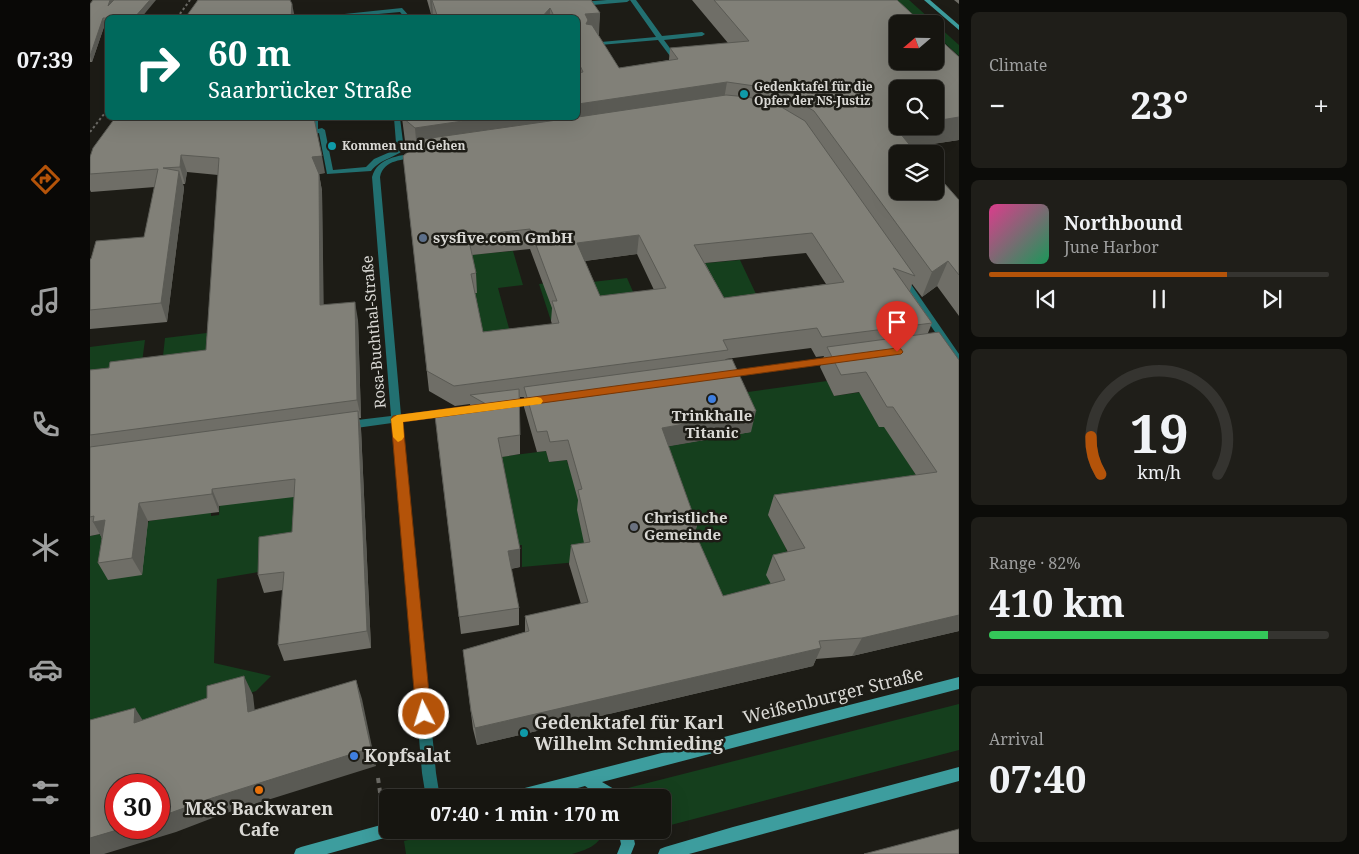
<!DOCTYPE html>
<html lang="en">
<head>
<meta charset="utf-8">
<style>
	:root { --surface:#161510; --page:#1f1e19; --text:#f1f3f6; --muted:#9e9f9f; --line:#353430; --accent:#b45309 }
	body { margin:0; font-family:"Noto Serif",serif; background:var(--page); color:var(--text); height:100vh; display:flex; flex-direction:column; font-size:19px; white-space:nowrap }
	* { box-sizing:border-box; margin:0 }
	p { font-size:16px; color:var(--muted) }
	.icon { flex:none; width:28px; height:28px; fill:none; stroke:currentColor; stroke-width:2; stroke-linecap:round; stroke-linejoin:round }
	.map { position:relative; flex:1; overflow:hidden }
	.drawer { display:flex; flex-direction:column; gap:12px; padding:12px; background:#0c0c09; width:400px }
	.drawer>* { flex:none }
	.banner { position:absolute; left:15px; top:15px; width:475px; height:105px; border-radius:8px; box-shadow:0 5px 20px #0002,0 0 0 1px var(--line); background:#00695c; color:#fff; overflow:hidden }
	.needle { width:32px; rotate:250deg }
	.controls { position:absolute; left:799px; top:15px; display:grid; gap:10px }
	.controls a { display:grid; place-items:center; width:55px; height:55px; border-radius:8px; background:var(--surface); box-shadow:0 5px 20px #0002,0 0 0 1px var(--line); font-size:25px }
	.speed { position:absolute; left:15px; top:774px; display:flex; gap:10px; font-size:25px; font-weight:700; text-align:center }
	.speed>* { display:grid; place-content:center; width:65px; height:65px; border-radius:50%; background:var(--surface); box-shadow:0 5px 20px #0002,0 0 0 1px var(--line); line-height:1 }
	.speed .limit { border:8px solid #d22; background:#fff; color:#111 }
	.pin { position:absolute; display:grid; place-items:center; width:42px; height:42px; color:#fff; margin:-51px -21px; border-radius:50% 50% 50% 0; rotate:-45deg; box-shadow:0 0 5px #0007 }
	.pin .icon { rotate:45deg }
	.me { position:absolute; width:55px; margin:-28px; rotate:355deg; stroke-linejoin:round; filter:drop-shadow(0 0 4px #0008) }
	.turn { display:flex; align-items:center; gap:18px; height:105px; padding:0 20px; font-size:22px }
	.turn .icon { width:65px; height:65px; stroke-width:2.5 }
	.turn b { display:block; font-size:35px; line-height:42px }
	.big { font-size:38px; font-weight:700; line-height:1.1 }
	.drawer .card { flex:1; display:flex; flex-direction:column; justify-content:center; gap:8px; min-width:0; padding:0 18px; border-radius:8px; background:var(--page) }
	.drawer .dial { align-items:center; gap:0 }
	.dial svg { height:130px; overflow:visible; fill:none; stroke:var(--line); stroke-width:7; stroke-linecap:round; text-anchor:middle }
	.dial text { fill:var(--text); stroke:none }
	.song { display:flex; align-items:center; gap:15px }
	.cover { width:60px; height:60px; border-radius:8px; background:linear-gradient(135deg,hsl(330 70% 55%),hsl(150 70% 35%)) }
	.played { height:5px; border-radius:2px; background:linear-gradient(90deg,var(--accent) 70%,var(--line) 70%) }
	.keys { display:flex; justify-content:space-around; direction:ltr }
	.heat { display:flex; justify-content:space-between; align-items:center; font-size:28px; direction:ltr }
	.charge { height:8px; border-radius:4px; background:linear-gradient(90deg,#34c759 82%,var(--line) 0) }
	.trip { position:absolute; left:289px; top:789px; width:292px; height:50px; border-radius:8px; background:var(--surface); box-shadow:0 5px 20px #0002,0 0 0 1px var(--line); font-weight:700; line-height:50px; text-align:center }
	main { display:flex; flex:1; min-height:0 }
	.menu { display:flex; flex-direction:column; width:90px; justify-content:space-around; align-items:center; background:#090806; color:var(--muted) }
	.menu .icon { width:35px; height:35px }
	.menu .on { color:var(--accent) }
	.menu b { font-size:22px; color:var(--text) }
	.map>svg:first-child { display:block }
</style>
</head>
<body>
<main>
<nav class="menu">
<b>07:39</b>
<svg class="icon on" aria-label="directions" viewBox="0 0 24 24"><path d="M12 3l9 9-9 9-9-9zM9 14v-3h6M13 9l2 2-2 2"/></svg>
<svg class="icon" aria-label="music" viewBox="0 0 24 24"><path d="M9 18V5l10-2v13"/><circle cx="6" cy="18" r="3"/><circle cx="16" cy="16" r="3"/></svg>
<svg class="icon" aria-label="phone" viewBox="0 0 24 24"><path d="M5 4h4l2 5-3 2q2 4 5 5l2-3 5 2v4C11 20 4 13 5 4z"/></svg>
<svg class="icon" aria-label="climate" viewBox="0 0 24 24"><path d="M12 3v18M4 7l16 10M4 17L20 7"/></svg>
<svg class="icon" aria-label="car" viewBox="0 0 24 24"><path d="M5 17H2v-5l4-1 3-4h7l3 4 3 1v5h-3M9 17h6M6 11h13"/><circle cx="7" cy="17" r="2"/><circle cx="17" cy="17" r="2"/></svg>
<svg class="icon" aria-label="filters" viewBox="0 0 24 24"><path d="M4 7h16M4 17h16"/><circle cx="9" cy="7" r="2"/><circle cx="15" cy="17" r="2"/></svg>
</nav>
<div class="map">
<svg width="869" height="854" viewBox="0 0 869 854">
	<rect width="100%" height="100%" fill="#1d1c16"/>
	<!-- green -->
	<path fill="#153f1d" d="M806 0H819L869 45V56L845 34V24H833Z
		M423 251 433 285 408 288 423 343 389 347 379 294 386 293 379 255Z
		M650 260 674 311 632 319 606 264Z
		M500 278 502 282 537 278 544 294 558 310 461 321 449 284Z
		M125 332 122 378 71 374 75 338Z
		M55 340 50 377 0 399V347Z
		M737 381 744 396 786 390 806 425 817 461 826 475 678 515 696 548 701 569 685 593 631 621 568 448 660 432 644 394Z
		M456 451 459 462 477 460 478 465 515 460 499 561 432 567V545H425L409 457Z
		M131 485 208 497 207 550 175 571 127 579 124 663 181 676 166 691 127 705 0 742V536L57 525 59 521 121 512V516L129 515Z
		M869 704V750L573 827 572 798 539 797 534 789Z
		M360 830H513C511 846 495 850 482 854H316L314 841Z"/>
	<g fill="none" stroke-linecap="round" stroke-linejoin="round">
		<!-- path-far1 -->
		<path stroke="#6a6964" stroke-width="2" stroke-dasharray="2.5 2.5" stroke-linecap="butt" d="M87 18 100 0
			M0 132 18 109"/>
		<!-- path -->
		<path stroke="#6a6964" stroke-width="4" stroke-dasharray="5 5" stroke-linecap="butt" d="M288 778 292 806"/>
		<!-- service -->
		<path fill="#227071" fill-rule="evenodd" d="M540 0H546L572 36 612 32 615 34 612 36 574 40 585 55 582 57 580 56 568 40 498 46 497 45 500 43 566 37Z"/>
		<!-- pedestrian -->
		<path fill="#227071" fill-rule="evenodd" d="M312 8 321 18H315L310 12 245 18H216Z
			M222 118H228V129L232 128 235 130 243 170 276 167 284 159 307 149 310 146 306 143 304 118H310L313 142 318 146C307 158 291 158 281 171L237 174 229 133 225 134 222 132Z"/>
		<!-- minor -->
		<path fill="#227071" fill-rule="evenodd" d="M517 0H540L537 2 491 6 488 4 491 2Z
			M326 153H329V157C313 160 294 159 290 177L311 415 393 404 398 408 393 412 312 422 346 773 350 798H336L332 773 302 423 259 429 254 425 259 421 301 416 282 177C288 157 308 156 326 153Z
			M813 276 816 277 869 354V364L866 363 809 279Z
			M745 357 750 360 748 362 635 378 630 375 635 372Z"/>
		<!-- secondary -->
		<path fill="#3d9d9e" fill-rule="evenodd" d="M834 0H840L869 25V30Z
			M869 677V689L512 782 524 789 528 798H512L495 786 451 798H416L418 793 423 791Z
			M869 767V781L599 854H568L570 849 575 847 643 827Z
			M298 823V830H305L303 835 298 837 237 854H204L206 849 211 847Z
			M528 830H542L545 844 541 854H527L531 844Z"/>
	</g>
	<!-- wall -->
	<path fill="#6f6e67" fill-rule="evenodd" d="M3 0H23L18 18V24H15L2 62H0V4Z
		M337 0H501L510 13 508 35 529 68 579 60 580 48 638 43 602 0H807L869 57V140L822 147 851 183 869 200V316L847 286 832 297 822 284 820 291 842 323 838 333 869 631 762 656 726 659 723 666 387 745 383 729 373 650 435 632V616L491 604 479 564 481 545 494 543 487 510 488 500 477 460 459 462 456 451 447 452 434 407V397H430V454L412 457 430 567 421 569 429 608V625L371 634 347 435 381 411 380 404 365 406 339 391 313 156 323 148 315 141 312 118H311H488V18H343V14H341ZM440 249 462 308 461 321 462 324 393 332 385 293H387L386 273 382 255ZM716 253 736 284 634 298 615 263ZM547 254 564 290 510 296 495 261ZM721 348 726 357 734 356 730 367 744 396 769 392 789 427H794L826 475 684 495 678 515 698 552 683 555 676 575 681 584 633 596 605 533 607 525 578 446 661 432 635 360 636 359Z
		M864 0H869V4Z
		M25 118 235 173 229 174 232 191 233 305 268 320 271 418H269L271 429 281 648 194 661 188 645 193 590 174 593 168 575 202 532 204 497 129 506V512L58 521 52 575 18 580 8 563 12 539 10 534 0 536V370L19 368 116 350 128 175 97 172 95 184H93L94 188 77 322 0 329V259L54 237 65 187 1 192 0 190V157Z"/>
	<!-- shaded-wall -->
	<path fill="#5a5a54" d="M20 0H23L19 11 18 6Z
		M60 0H66L51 18H44Z
		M340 0H342L343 14H341Z
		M202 4 205 18H201Z
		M460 8V18H451Z
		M510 13 509 35 497 36 495 14Z
		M13 18 15 24 2 62 0 56Z
		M637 82 633 105 327 152 325 128 393 118H488V104Z
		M869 117V140L797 151 805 127 810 126H845V121Z
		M91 155 97 172 95 184 90 167Z
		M232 156 235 173 226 174 222 157Z
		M89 171 94 188 77 322 71 303Z
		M229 174 232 191 234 323 230 305Z
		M549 235 547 254 486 262 487 243Z
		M858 261 847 286 832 297 842 272Z
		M265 302 268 320 271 418 267 400Z
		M268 411 271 429 281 648 277 631Z
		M666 411 661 432 569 448 572 428Z
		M122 489 129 506V512L122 494Z
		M49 503 58 521 52 575 42 558Z
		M15 520 13 540 3 522Z
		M607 525 602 545V526Z
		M430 549V567L418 569V551Z
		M869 615V631L762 656 772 638Z
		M731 648 723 666 387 745 385 728Z
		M154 676 163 695 167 730 158 712Z
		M266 680 272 699 286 766 133 814 86 832 14 854H0V838L34 828H69V817Z
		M45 708 57 727 44 723Z"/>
	<!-- building -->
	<path fill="#818078" stroke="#5a5a54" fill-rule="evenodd" d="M3 0H20L18 6 24 0H60L44 18H13L0 56V4Z
		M108 0H200L202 4 201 18H95Z
		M342 0H501L510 13 495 14 498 20 496 24 502 25 529 68 588 59 580 48 659 41 624 0H807L833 24H808V61H845V35L869 57V117L845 121V89H808V126H810L805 127 827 154H808V191H845V175L851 183H854L869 200V275L858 261 842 272 724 111 694 93 672 87 637 82 488 104V73L493 72 488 61V18H465L460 8 451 18H348Z
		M636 95 658 97 688 105 715 121 825 276 803 268 842 323 732 337 727 328 633 340 638 350 364 386 337 371 313 156 334 139 481 118H488V117ZM440 229 467 301H462L469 323 393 332 381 274 386 273 378 236ZM722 233 754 282 634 298 604 245ZM549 235 576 288 510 296 487 243Z
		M25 118H220L221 119 224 118 232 156 222 157 229 174 230 305 265 302 267 400 0 435V370L19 368 20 362 116 350 129 158 91 155 90 167 73 168 89 171 71 303 0 310V259H1L6 241 54 237 68 169 0 174V157L3 148Z
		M313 118H393L325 128Z
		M849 332 869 360V615L772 638 729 641 731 648 385 728 381 711 373 650 439 631 435 616 498 602 481 545 500 542 488 490 492 489 478 440 460 442 457 431 447 432 434 387 642 359 666 411 572 428 607 525 602 526 633 596 695 580 683 555 715 548 684 495 847 472 803 407H797L776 372 751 375 737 347Z
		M429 389 430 435 408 438 430 549 418 551 429 608 369 617 345 416 403 408 380 395Z
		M268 411 277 631 188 645 194 572 168 575 169 537 202 532 205 479 122 489V494L49 503 42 558 8 563 15 520 3 522 4 516 0 517V447Z
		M154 676 158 712 266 680 281 748 122 798 69 817V785H26V828H34L0 838V720L45 708 44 723 117 698V686Z
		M869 829V854H774Z"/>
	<!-- route -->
	<path fill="#b45309" stroke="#753606" d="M807 348 811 349 813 352 811 354 313 422 341 714 339 719 334 721 329 719 326 714 301 419 303 416Z"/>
	<!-- slow -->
	<path fill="#f59e0b" d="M447 397 451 398 453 401 451 404 313 422 314 437 312 440 308 442 303 437 301 419 307 415Z"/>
	<!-- markers -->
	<g fill="#0f9aa8" stroke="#1d1c16" stroke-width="2">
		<circle cx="654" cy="94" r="5"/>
		<circle cx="242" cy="146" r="5"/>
		<circle cx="434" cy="733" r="5"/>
	</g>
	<circle fill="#5c6f8a" stroke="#1d1c16" stroke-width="2" cx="333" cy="238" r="5"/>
	<g fill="#3f7fe0" stroke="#1d1c16" stroke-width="2">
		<circle cx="622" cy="399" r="5"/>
		<circle cx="264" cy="756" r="5"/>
	</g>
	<circle fill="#6b7280" stroke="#1d1c16" stroke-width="2" cx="544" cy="527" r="5"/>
	<circle fill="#e8710a" stroke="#1d1c16" stroke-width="2" cx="169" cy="790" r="5"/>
	<g text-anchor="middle" stroke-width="5" stroke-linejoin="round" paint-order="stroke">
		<!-- far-poi labels -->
		<g font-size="12" font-weight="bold" fill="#dad9d5" stroke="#1d1c16" text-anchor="start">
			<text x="664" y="91">Gedenktafel für die<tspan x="664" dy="14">Opfer der NS-Justiz</tspan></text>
			<text x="252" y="150">Kommen und Gehen</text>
		</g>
		<!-- poi labels -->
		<g font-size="15" font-weight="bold" fill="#dad9d5" stroke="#1d1c16" text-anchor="start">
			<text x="343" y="243">sysfive.com GmbH</text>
			<text x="622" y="421" text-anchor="middle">Trinkhalle<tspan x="622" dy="17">Titanic</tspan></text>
			<text x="554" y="523">Christliche<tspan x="554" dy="17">Gemeinde</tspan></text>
		</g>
		<!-- street labels -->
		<g font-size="15" fill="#dad9d5" stroke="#1d1c16">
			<text transform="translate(284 332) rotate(-95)" y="5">Rosa-Buchthal-Straße</text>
		</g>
		<!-- near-street labels -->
		<g font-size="18" fill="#dad9d5" stroke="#1d1c16">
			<text transform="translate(743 696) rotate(-14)" y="6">Weißenburger Straße</text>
		</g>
		<!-- near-poi labels -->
		<g font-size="18" font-weight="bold" fill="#dad9d5" stroke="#1d1c16" text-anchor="start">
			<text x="444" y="729">Gedenktafel für Karl<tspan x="444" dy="21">Wilhelm Schmieding</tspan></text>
			<text x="274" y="762">Kopfsalat</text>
			<text x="169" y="815" text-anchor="middle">M&amp;S Backwaren<tspan x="169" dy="21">Cafe</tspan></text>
		</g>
	</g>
</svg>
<div class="controls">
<a><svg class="needle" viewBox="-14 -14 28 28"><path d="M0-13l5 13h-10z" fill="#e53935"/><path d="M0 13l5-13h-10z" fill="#9e9f9f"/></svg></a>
<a><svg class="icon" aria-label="search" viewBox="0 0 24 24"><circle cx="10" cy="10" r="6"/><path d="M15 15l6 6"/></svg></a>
<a><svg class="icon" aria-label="layers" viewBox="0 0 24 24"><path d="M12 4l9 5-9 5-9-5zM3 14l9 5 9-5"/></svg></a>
</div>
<div class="speed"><div class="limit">30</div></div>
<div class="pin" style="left:807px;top:352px;background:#d93025"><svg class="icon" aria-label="arrive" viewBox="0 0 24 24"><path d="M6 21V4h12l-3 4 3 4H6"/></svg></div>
<svg class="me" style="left:334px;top:714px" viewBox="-20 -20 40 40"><circle r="17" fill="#b45309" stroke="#fff" stroke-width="3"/><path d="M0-11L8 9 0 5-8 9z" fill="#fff"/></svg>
<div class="trip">07:40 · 1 min · 170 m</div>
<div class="banner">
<div class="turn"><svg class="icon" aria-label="right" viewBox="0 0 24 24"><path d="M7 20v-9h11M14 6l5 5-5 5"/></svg><div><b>60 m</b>Saarbrücker Straße</div></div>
</div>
</div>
<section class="drawer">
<div class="card"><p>Climate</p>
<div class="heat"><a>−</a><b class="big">23°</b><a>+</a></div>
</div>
<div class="card">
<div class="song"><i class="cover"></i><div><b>Northbound</b><p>June Harbor</p></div></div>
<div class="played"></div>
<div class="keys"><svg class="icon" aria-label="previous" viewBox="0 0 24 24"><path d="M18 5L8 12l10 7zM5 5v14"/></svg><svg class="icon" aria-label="pause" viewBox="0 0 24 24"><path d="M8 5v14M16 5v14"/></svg><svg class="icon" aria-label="next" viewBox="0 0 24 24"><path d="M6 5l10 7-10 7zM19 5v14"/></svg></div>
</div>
<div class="card dial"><svg viewBox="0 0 100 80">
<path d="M14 69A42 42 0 1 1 86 69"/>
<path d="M14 69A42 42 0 0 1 8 46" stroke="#b45309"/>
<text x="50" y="56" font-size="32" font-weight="700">19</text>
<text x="50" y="72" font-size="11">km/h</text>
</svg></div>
<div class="card"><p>Range · 82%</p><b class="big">410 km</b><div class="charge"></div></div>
<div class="card"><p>Arrival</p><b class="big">07:40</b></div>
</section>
</main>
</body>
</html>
